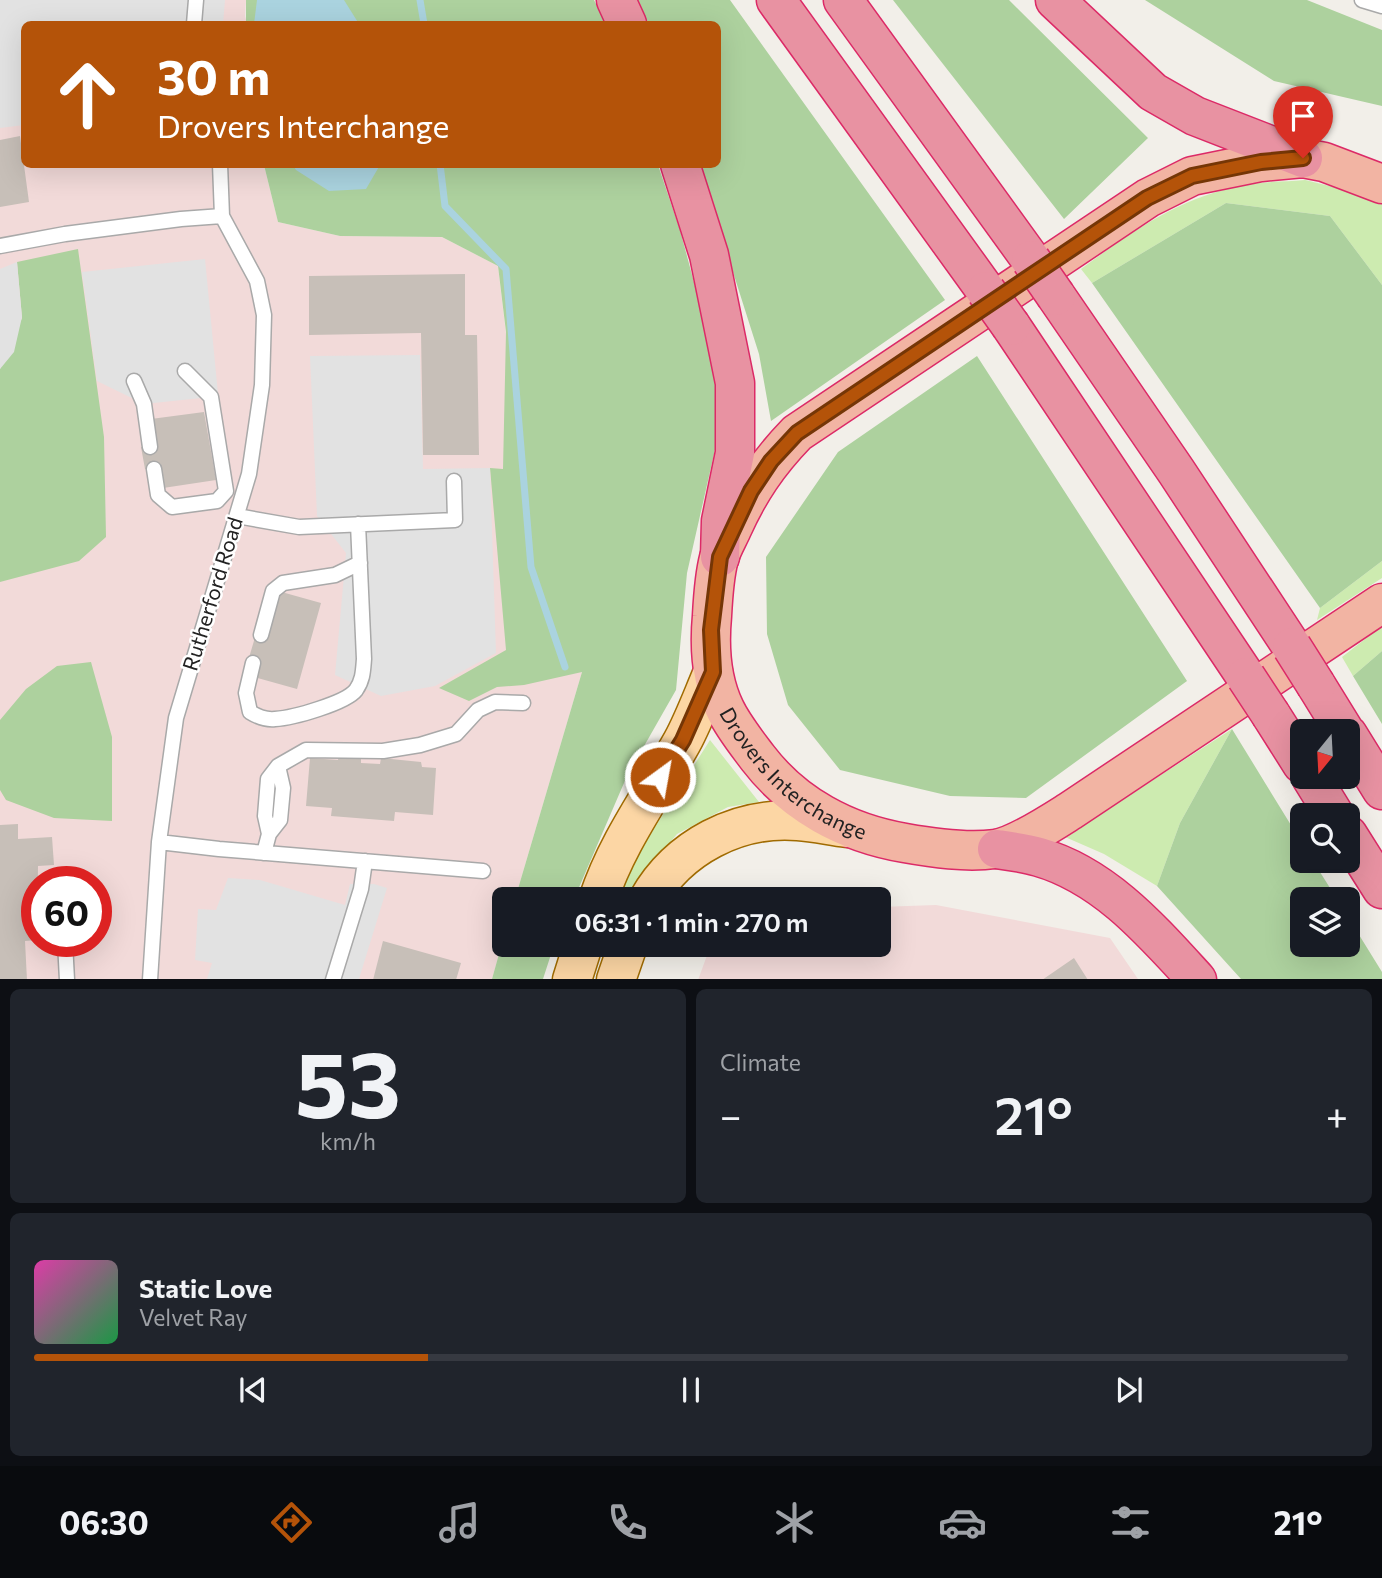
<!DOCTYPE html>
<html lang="en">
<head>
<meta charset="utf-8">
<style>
	:root { --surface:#171b24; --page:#20242c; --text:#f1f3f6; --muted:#9ea1a6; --line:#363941; --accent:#b45309 }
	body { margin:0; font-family:Commissioner,sans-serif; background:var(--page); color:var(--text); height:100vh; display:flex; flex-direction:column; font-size:26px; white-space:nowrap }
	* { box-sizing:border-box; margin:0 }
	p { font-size:23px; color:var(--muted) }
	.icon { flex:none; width:38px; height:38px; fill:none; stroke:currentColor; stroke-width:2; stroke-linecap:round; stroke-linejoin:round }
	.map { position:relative; height:979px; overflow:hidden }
	.panel { display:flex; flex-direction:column; gap:10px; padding:10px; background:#0d0f14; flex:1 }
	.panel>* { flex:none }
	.banner { position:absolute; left:21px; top:21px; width:700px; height:147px; border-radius:10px; box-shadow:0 7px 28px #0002; background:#b45309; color:#fff; overflow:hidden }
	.needle { width:46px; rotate:198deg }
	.tools { position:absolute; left:1290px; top:719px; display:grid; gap:14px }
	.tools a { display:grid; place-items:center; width:70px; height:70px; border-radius:10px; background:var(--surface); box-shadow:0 7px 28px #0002; font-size:35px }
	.speed { position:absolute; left:21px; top:866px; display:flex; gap:14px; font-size:35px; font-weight:700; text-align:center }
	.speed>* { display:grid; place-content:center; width:91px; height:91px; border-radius:50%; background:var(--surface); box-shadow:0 7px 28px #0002; line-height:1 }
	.speed .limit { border:10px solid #d22; background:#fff; color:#111 }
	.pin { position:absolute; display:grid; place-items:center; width:60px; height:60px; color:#fff; margin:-72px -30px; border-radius:50% 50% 50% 0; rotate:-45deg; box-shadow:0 0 7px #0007 }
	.pin .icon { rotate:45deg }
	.me { position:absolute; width:77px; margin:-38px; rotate:32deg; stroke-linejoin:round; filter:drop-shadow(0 0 5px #0008) }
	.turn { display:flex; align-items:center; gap:24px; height:147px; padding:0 21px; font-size:32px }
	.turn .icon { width:91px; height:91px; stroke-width:2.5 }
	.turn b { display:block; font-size:49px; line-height:60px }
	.big { font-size:52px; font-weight:600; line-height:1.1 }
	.panel .widget { flex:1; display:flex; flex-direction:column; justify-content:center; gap:10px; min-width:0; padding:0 24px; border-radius:10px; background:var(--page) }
	.panel .dial { align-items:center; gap:0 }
	.dial b { font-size:91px; line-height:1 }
	.song { display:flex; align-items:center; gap:21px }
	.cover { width:84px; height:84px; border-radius:10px; background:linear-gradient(135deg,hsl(320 70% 55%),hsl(140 70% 35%)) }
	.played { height:7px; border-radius:4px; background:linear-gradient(90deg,var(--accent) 30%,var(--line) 30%) }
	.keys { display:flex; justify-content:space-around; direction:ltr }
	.heat { display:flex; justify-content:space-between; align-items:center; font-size:38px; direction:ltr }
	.panel .tiles { flex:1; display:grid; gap:10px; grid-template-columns:1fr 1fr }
	.widget:last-child { grid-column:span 2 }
	.trip { position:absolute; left:492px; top:887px; width:399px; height:70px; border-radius:10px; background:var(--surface); box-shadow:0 7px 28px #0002; font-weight:600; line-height:70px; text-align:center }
	.menu { display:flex; height:112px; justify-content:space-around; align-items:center; background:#090b0e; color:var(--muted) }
	.menu .icon { width:49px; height:49px }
	.menu .on { color:var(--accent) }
	.menu b { font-size:32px; color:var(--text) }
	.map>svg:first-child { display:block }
</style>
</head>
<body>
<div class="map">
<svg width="1382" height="980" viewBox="0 0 1382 980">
	<rect width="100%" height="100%" fill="#f2efe9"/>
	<!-- commercial -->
	<path fill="#f2dad9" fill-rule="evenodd" d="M0 0H246L245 16 247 24H24V164L264 165 278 222 340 236 442 237 498 266 522 469 582 672 515 899 504 900V936L492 979 0 980ZM37 882H96V942H37Z
		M936 905 1110 938 1138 979 698 980 709 950 716 945H878L879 907Z"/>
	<!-- grass -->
	<path fill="#cdebb0" d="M1305 180 1358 193 1382 203V285L1330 216 1226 203 1092 283 1081 269C1134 230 1181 196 1247 185 1266 181 1286 182 1305 180Z
		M1382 561V578L1317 620 1320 608Z
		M1382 626V651L1353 676 1342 657Z
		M1232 729 1180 823 1157 886 1104 854 1065 837Z
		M710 740 759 802 728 807 677 834 636 883 629 899 618 900 640 851Z"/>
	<!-- forest -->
	<path fill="#add19e" d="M246 0H594L606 24H246Z
		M635 0H730L945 300 771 421 759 354 699 165 718 164V24H645Z
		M893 0H1009L1148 138 1064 219Z
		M1145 0H1307L1382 30V106L1274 81Z
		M264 165H658L680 230 714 357 719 432 687 573 676 690 627 776 574 899H515L582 672 524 685 497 687 469 701 439 688 506 650 490 468 503 469 506 332 498 266 442 237 340 236 278 222Z
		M1226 203 1330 216 1382 285V561L1320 608 1092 283Z
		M78 249 104 437 106 537 79 561 0 582V369L22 318 17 262Z
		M977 356 1187 681 1026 798 950 796 840 770 788 705 767 634 766 557 838 452Z
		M1382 651V724L1353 676Z
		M91 662 112 737V821L54 818 6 800 0 790V720L26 689 57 666Z
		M1232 729 1302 843V861H1313L1337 899 1302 900V945H1348V917L1382 972V979H1241L1157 886 1180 823Z
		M504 936V945H554L543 979H492Z"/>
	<!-- parking -->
	<path fill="#e2e2e2" d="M0 0H225L223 24H24V125L0 128Z
		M205 259 218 394 211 397 144 404 97 381 82 272Z
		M17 262 22 317 14 352 0 369V269Z
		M420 355 423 469 490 468 496 653 435 686 381 696 335 675 346 553 317 516 310 356Z
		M228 878 260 880 345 905 350 884H374L387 888 359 979H207L212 963 195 960 198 909 216 910Z"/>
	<!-- water -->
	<path fill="#aad3df" d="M257 0H344L359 24H254Z
		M293 165H380L366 189 329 191 296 170Z"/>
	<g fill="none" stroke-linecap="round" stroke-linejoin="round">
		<!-- stream -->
		<path stroke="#aad3df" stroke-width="7" d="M420 0 424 24
			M440 164 445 206 506 269 531 567 565 667"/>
	</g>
	<!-- building -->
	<path fill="#c7bfb8" d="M20 136 29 202 0 207V140Z
		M465 274V335H477L479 455H423L421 333 309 335V276Z
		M204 412 216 480 163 488 159 468 145 469 141 447 156 448 151 419Z
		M278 591 321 603 297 689 254 677 248 661 256 634Z
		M339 754 361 756V763L380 764 381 758 421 762 422 767 436 768 433 815 395 812 394 821 331 816 332 808 306 806 310 758 338 760Z
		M18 824V839L52 837 54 865 38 866 37 940 25 941 27 980H0V825Z
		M383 941 461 963 456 980H373Z
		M1074 958 1088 980H1042Z"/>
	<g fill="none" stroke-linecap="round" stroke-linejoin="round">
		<!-- service casing -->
		<g stroke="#a9a9a9" stroke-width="17">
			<path id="service" d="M1362 0 1382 6
				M194 24 196 0
				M0 246 65 234 181 219 222 216
				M134 381 144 404 150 447
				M154 469 158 495 172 507 217 501 226 491 211 397 185 371
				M237 516 299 527 455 520 454 481
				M261 635 273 591 283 583 335 575 360 563
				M253 663 246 693 250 712C258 717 265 720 275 719 293 718 346 703 356 690 363 680 363 671 364 659L358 524
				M269 834 280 820 283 788 278 766
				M159 842 219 849 483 871
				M264 853 269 834 265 816 268 779 278 766 306 750 383 751 420 745 456 734 478 710 495 702 523 703
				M65 942 67 980
				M150 980 159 842 176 718 249 474 262 385 264 315 257 281 222 216 220 164
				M333 980 361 889 365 861"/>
		</g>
		<!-- primary casing -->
		<g stroke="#a06b00" stroke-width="41">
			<path id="primary" d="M598 900C617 842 653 794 682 742 694 720 703 695 713 672
				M648 900C678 847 738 816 798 821 814 822 831 826 847 828
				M572 980 583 945
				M616 980 628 945"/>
		</g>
		<!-- trunk casing -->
		<g stroke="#dc2a67" stroke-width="41">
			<g id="trunk">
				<path id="s1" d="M1382 184 1324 162 1303 158 1261 162 1192 176 1148 198 797 433C768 463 749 491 732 529 728 538 722 548 719 558 714 577 713 597 712 616 709 648 711 680 725 709 733 726 746 742 758 758 794 805 846 833 905 843 933 848 966 853 995 849 1016 846 1051 823 1070 811L1382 603"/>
			</g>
		</g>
		<!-- motorway casing -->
		<g stroke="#dc2a67" stroke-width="41">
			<path id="motorway" d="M616 0 627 24
				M776 0 986 291
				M843 0 1031 260
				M1055 0 1153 92 1195 116 1303 158
				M680 164 709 255 735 383V453L721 521 720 557
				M1056 296 1176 471 1292 647
				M1011 326 1246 677
				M1316 685 1345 732
				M1271 715 1302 764
				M1348 735 1382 790
				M1311 777 1335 816
				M1348 835 1382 889
				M997 849C1011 851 1026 853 1039 857 1105 876 1152 931 1197 980"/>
		</g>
		<!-- service -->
		<use href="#service" stroke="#fff" stroke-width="14"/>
		<!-- primary -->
		<use href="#primary" stroke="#fcd6a4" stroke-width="38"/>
		<!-- trunk -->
		<use href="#trunk" stroke="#f2b4a3" stroke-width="38"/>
		<!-- motorway -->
		<use href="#motorway" stroke="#e892a2" stroke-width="38"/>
		<!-- motorway-bridge casing -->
		<g stroke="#dc2a67" stroke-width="41" stroke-linecap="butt">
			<path id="motorway-bridge" d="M1031 260 1056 296
				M986 291 1011 326
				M1292 647 1316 685
				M1246 677 1271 715"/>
		</g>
		<!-- motorway-bridge -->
		<use href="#motorway-bridge" stroke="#e892a2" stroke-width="38"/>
	</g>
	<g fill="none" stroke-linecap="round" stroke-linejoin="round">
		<!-- route casing -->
		<g stroke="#753606" stroke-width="18">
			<path id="route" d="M660 777 683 740 713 672 711 630 720 557 751 491 771 461 797 433 1147 198 1192 176 1261 162 1303 158"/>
		</g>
		<!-- route -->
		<use href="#route" stroke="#b45309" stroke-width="12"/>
	</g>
	<g text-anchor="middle" stroke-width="5" stroke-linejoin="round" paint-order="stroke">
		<!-- street labels -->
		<g font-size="21" fill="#222" stroke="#fff">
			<text transform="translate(213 594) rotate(-73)" y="7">Rutherford Road</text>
			<text dy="7" stroke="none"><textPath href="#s1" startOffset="1066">Drovers Interchange</textPath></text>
		</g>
	</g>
</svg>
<div class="tools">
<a><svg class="needle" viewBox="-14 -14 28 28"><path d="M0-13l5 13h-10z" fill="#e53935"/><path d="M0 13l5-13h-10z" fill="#9ea1a6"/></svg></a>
<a><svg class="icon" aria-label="search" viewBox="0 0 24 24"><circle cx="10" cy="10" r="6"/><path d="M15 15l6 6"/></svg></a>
<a><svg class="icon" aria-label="layers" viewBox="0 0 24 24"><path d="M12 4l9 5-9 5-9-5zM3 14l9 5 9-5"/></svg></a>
</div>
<div class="speed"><div class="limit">60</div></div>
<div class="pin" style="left:1303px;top:158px;background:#d93025"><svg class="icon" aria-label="arrive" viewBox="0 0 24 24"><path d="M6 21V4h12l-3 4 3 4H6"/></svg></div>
<svg class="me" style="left:660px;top:777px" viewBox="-20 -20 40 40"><circle r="17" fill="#b45309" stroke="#fff" stroke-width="3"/><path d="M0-11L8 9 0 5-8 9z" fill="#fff"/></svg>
<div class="trip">06:31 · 1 min · 270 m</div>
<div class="banner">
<div class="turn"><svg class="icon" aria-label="ahead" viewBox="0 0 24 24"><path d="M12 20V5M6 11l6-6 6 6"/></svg><div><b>30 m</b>Drovers Interchange</div></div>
</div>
</div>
<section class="panel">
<div class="tiles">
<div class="widget dial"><b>53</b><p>km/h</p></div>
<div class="widget"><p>Climate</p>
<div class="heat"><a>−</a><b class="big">21°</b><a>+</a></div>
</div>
<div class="widget">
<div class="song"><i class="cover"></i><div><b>Static Love</b><p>Velvet Ray</p></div></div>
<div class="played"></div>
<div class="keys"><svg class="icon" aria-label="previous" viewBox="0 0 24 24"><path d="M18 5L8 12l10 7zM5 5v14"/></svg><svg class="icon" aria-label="pause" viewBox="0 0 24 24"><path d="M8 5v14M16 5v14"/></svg><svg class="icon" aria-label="next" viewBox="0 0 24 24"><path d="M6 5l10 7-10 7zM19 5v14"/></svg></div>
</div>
</div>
</section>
<nav class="menu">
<b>06:30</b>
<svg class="icon on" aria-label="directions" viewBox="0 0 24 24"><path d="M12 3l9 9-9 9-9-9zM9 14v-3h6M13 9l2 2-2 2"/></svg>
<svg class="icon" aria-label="music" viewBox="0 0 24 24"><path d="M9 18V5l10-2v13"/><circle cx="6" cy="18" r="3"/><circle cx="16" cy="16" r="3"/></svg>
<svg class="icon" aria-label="phone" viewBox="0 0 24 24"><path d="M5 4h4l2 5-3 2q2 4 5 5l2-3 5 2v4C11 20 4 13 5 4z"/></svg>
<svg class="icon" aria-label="climate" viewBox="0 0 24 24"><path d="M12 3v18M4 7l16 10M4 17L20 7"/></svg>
<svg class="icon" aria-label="car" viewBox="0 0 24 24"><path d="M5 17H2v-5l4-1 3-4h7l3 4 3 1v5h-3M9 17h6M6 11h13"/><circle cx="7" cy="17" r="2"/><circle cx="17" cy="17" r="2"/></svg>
<svg class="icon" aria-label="filters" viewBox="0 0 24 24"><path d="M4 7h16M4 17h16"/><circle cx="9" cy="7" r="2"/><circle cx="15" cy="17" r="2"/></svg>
<b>21°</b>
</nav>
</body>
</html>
